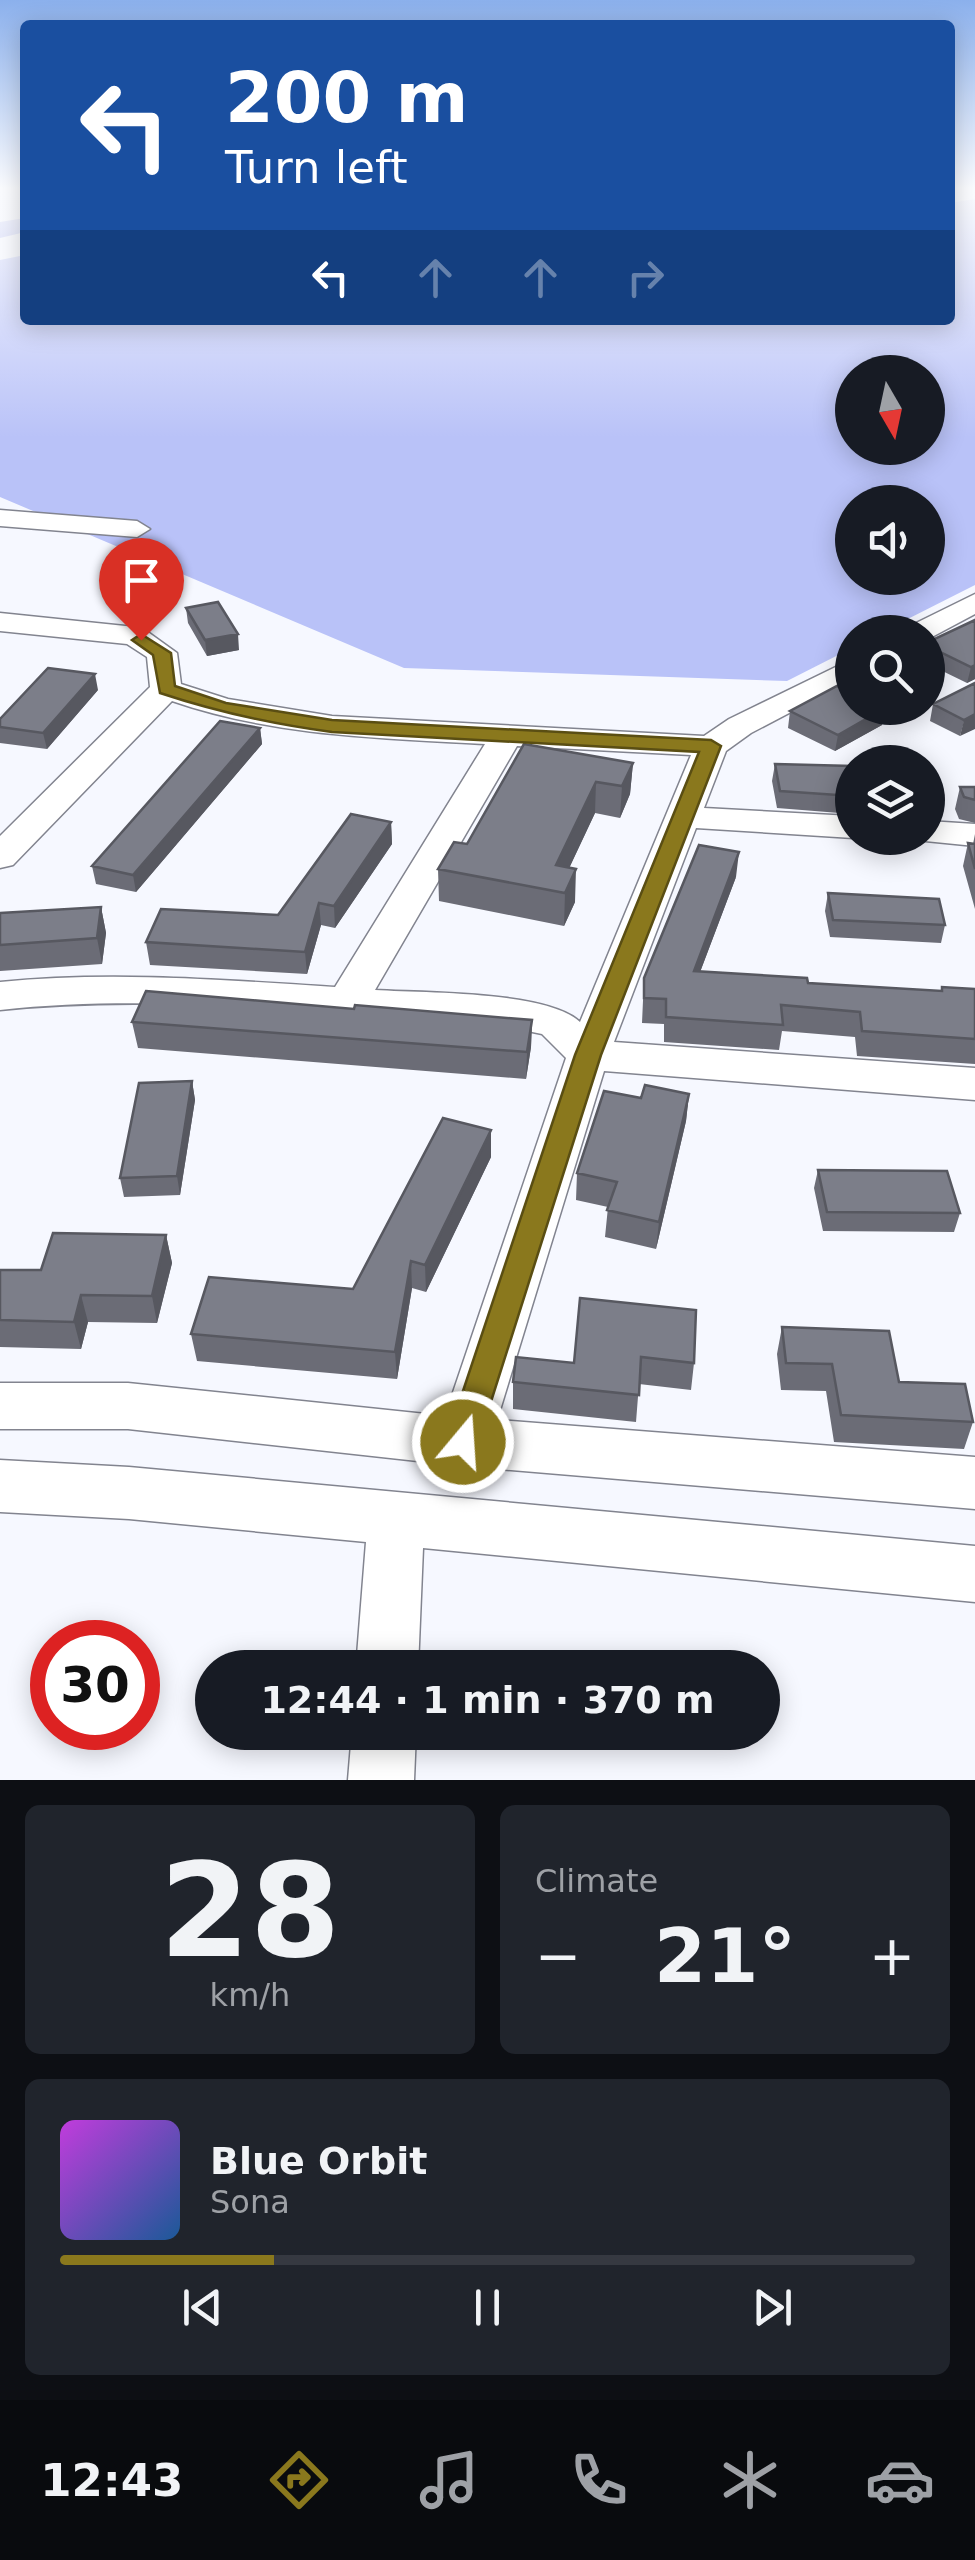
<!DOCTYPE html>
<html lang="en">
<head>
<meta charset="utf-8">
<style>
	:root { --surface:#171b24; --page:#20242c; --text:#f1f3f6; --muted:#9ea1a6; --line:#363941; --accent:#8a781d }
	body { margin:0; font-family:"DejaVu Sans",sans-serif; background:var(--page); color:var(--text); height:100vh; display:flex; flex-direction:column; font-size:38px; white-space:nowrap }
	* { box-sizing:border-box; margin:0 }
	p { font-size:32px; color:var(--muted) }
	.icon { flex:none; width:55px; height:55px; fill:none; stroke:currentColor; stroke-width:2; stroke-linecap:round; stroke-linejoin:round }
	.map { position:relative; height:1780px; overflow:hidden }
	.sheet { display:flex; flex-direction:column; gap:25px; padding:25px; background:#0d0f14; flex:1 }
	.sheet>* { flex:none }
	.guide { position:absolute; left:20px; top:20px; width:935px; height:305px; border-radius:10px; box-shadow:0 5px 25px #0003; background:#1a4fa0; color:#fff; overflow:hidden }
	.needle { width:65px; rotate:171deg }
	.fabs { position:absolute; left:835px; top:355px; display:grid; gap:20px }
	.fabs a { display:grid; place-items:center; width:110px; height:110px; border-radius:50%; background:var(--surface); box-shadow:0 5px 25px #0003; font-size:50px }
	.speed { position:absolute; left:30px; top:1620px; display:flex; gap:20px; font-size:50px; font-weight:700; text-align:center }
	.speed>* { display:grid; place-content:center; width:130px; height:130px; border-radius:50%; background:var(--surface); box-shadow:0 5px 25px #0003; line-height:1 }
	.speed .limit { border:15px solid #d22; background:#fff; color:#111 }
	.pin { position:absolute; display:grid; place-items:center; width:85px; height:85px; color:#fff; margin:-102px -42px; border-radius:50% 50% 50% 0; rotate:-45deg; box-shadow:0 0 10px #0007 }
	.pin .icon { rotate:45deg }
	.me { position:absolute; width:110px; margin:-55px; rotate:18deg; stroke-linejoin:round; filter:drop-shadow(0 0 8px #0008) }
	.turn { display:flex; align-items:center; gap:35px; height:210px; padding:0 40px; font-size:45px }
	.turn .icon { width:130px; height:130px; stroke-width:2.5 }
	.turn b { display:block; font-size:70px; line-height:85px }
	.lanes { display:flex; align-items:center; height:95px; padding:0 40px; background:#0003; justify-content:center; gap:50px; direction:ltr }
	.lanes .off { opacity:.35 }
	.big { font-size:75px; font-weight:700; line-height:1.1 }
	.sheet .tile { flex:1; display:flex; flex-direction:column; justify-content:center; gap:15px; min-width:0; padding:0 35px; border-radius:15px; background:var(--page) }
	.sheet .dial { align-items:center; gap:0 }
	.dial b { font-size:130px; line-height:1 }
	.song { display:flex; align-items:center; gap:30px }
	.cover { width:120px; height:120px; border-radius:15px; background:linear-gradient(135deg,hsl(290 70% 55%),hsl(210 70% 35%)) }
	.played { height:10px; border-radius:5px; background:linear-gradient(90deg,var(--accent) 25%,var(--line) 25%) }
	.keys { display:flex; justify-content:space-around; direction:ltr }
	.heat { display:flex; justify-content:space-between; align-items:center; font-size:55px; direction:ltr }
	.sheet .tiles { flex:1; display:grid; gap:25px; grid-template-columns:1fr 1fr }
	.tile:last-child { grid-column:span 2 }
	.trip { position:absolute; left:195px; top:1650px; width:585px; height:100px; border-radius:50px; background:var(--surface); box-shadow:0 5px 25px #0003; font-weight:700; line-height:100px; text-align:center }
	.dock { display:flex; height:160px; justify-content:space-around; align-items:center; background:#090b0e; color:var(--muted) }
	.dock .icon { width:70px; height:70px }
	.dock .selected { color:var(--accent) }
	.dock b { font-size:45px; color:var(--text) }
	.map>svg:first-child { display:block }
</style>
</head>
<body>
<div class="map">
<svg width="975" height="1780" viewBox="0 0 975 1780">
	<rect width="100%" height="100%" fill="#f6f8ff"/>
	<!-- green -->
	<path fill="#b9c2f8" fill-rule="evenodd" d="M975 199V585L882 632H852V648L787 681 404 668 0 497V260L25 255V320H950V203ZM852 372H928V448H852ZM852 502H928V578H852Z"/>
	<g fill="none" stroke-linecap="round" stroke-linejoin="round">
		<!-- river -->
		<path fill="#9fa9f1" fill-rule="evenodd" d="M25 218V232L0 238V222Z"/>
		<!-- minor casing -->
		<g stroke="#82848f" stroke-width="3">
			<path id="minor" d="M0 510 137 521 150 529 137 537 0 526Z
				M975 594V614L930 638 928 632H905L910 626Z
				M0 613 135 627 145 630 177 653 181 684 228 699 332 716 704 736 729 719 852 659V680L751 733 726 751 704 808 852 816 853 838 696 828 614 1042 975 1068V1100L604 1071 497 1420 975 1457V1509L463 1466 128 1429H0V1383H128L445 1416 566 1058 542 1034 503 1026C337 1015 166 992 0 1010V982C111 971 224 980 335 987L485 744C379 738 273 736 172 701L13 865 0 868V836L150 687 147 657 127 644 0 631ZM517 746 691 755 580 1022C548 991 422 993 375 990Z
				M928 821 975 824V846L915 840 928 838Z
				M0 1460 129 1467 975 1546V1602L423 1548 418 1668H356L366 1542 129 1519 0 1512Z
				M352 1732H416L414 1780H348Z"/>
		</g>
		<!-- minor -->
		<use href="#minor" fill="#fff" fill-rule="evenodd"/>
	</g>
	<!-- wall -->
	<path fill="#6b6c76" d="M186 608 239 650 207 656 188 623Z
		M975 620V679L967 683 928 664V642Z
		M975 683 960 736 930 721 933 704Z
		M98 690 47 749 0 743V719Z
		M885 708 882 725 835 751 788 728 790 711Z
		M260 728 262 744 136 892 96 884 92 866Z
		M633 763 630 794 620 818 595 813 569 868 575 902 564 926 439 901 438 869 467 844Z
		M775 764 852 766V814L777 808 772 781Z
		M960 787H975V823L959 819 955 809Z
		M391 822 392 844 335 928 321 925 307 974 150 965 146 942 278 915Z
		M975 834V909L963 866 968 843 973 844Z
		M736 877 700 972 808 983 941 991 942 987 975 989V1064L857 1056 855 1037 782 1031 779 1050 664 1042V1024L642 1023 644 978Z
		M828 893 945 925 941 943 830 937 825 911Z
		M101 907 106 933 102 964 0 971V913Z
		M354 1009 532 1020 531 1047 526 1079 138 1048 132 1022Z
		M192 1081 195 1100 180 1195 124 1197 120 1178Z
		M689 1094 686 1121 656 1249 605 1237 608 1207 576 1200 577 1173 641 1098Z
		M491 1130V1157L426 1292 412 1288 397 1379 197 1361 191 1334 353 1289Z
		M818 1170 960 1213 954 1232 823 1231 814 1188Z
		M166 1235 172 1263 157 1323 88 1322 81 1349 0 1347V1270H41Z
		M580 1298 694 1363 691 1390 639 1384 636 1422 513 1409V1382L574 1363Z
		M782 1327 899 1382 973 1422 964 1449 834 1442 826 1391 781 1390 777 1354Z"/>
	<!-- shaded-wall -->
	<path fill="#575860" d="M238 634 239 650 207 656 205 640Z
		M975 665V679L967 683 971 667Z
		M95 674 98 690 47 749 43 733Z
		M885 708 882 725 835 751 838 735Z
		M975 714V729L960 736 964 720Z
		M260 728 262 744 136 892 133 875Z
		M633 763 630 794 620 818 622 786Z
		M596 782 595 813 558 892 556 865Z
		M391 822 392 844 335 928 334 906Z
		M739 852 736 877 691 996 694 971Z
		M576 869 575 902 564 926 565 893Z
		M319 903 321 925 307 974 305 952Z
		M101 907 106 933 102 964 97 938Z
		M532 1020 531 1047 526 1079 527 1052Z
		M192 1081 195 1100 180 1195 177 1176Z
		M689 1094 686 1121 656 1249 659 1222Z
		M491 1130V1157L426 1292 425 1265Z
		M166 1235 172 1263 157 1323 152 1296Z
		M411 1261 412 1288 397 1379 395 1352Z
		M81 1295 88 1322 81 1349 74 1322Z"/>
	<!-- building -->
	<path fill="#7c7e89" stroke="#575860" stroke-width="2.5" d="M218 602 238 634 205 640 186 608Z
		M975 620V665L971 667 928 646V642Z
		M48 668 95 674 43 733 0 727V719Z
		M975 683V714L964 720 933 704Z
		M837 686 852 693V708H885L838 735 790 711Z
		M220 721 260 728 133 875 92 866Z
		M524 744 633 763 622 786 596 782 556 865 576 869 565 893 438 869 454 842 467 844Z
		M775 764 852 766V796L780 791Z
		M960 787H975V800L964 797Z
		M351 814 391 822 334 906 319 903 305 952 146 942 161 909 278 915Z
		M968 843 975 844V869Z
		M699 845 739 852 694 971 807 978 808 983 942 991V987L975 989V1039L862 1031 860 1012 781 1005 783 1025 666 1017V999L644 998V978Z
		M828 893 939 899 945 925 833 920Z
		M101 907 97 938 0 945V913Z
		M146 991 354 1009 355 1005 532 1020 527 1052 132 1022Z
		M192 1081 177 1176 120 1178 139 1083Z
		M645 1085 689 1094 659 1222 607 1210 617 1182 577 1173 604 1091 641 1098Z
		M443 1118 491 1130 425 1265 411 1261 395 1352 191 1334 209 1277 353 1289Z
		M818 1170 947 1171 960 1213 827 1212Z
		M53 1233 166 1235 152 1296 81 1295 74 1322 0 1320V1270H41Z
		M580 1298 696 1310 694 1363 641 1357 639 1395 513 1382 516 1357 574 1363Z
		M782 1327 889 1331 899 1382 965 1384 973 1422 841 1415 832 1364 786 1363Z"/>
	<!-- sky -->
	<linearGradient id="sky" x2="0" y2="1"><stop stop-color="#8bb0ec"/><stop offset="0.43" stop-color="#fbfcff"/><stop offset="1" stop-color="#fbfcff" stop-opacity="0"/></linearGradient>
	<rect width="975" height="438" fill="url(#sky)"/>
	<!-- route -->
	<path fill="#8a781d" stroke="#5a4e13" stroke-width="2.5" d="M141 634 171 653 175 686 226 703 332 720 711 740 721 746 601 1055 475 1452 463 1457 451 1452 446 1442 575 1055 699 752 332 732C272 724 217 712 160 693L153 655 132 640Z"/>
</svg>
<div class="fabs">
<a><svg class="needle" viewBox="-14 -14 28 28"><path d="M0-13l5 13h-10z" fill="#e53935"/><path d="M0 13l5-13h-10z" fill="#9ea1a6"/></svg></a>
<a><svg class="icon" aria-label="sound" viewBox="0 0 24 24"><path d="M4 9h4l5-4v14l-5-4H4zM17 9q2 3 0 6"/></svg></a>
<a><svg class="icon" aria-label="search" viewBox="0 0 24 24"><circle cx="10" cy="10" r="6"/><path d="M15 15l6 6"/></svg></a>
<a><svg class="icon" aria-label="layers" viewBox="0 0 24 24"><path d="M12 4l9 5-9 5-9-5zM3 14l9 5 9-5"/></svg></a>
</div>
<div class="speed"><div class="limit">30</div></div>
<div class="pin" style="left:141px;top:640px;background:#d93025"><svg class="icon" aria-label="arrive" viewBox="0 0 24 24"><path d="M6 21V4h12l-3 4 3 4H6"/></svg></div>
<svg class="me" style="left:463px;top:1442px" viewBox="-20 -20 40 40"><circle r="17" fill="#8a781d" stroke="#fff" stroke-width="3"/><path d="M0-11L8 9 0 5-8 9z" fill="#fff"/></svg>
<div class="trip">12:44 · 1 min · 370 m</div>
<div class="guide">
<div class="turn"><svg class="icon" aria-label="left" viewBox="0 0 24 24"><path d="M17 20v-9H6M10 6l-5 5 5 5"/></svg><div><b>200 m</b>Turn left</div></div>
<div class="lanes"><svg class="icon" aria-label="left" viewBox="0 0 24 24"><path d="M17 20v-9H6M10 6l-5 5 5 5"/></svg><svg class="icon off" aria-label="ahead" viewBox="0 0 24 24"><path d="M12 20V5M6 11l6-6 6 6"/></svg><svg class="icon off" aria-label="ahead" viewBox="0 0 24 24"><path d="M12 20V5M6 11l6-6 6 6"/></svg><svg class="icon off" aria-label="right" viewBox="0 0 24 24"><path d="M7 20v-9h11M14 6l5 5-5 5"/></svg></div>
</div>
</div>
<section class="sheet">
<div class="tiles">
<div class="tile dial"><b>28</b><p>km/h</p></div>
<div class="tile"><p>Climate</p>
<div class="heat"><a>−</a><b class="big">21°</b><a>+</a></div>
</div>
<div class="tile">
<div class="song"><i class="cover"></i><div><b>Blue Orbit</b><p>Sona</p></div></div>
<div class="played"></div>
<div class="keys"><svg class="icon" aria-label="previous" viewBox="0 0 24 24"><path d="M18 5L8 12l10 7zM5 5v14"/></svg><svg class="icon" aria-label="pause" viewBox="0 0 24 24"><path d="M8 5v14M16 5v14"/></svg><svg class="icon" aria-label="next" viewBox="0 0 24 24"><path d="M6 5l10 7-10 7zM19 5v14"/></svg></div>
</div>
</div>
</section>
<nav class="dock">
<b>12:43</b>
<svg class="icon selected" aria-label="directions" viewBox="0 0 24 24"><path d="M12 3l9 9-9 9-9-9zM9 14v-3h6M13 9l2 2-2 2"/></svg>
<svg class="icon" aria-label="music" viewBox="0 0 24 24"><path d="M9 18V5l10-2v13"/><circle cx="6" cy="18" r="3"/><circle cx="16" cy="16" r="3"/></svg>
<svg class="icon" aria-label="phone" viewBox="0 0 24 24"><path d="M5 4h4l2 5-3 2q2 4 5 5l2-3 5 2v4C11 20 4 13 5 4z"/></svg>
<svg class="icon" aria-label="climate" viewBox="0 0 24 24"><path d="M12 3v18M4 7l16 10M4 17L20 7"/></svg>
<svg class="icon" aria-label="car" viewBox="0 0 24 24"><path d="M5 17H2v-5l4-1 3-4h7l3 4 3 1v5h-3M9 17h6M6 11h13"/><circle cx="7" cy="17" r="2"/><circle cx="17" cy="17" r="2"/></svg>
</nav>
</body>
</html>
